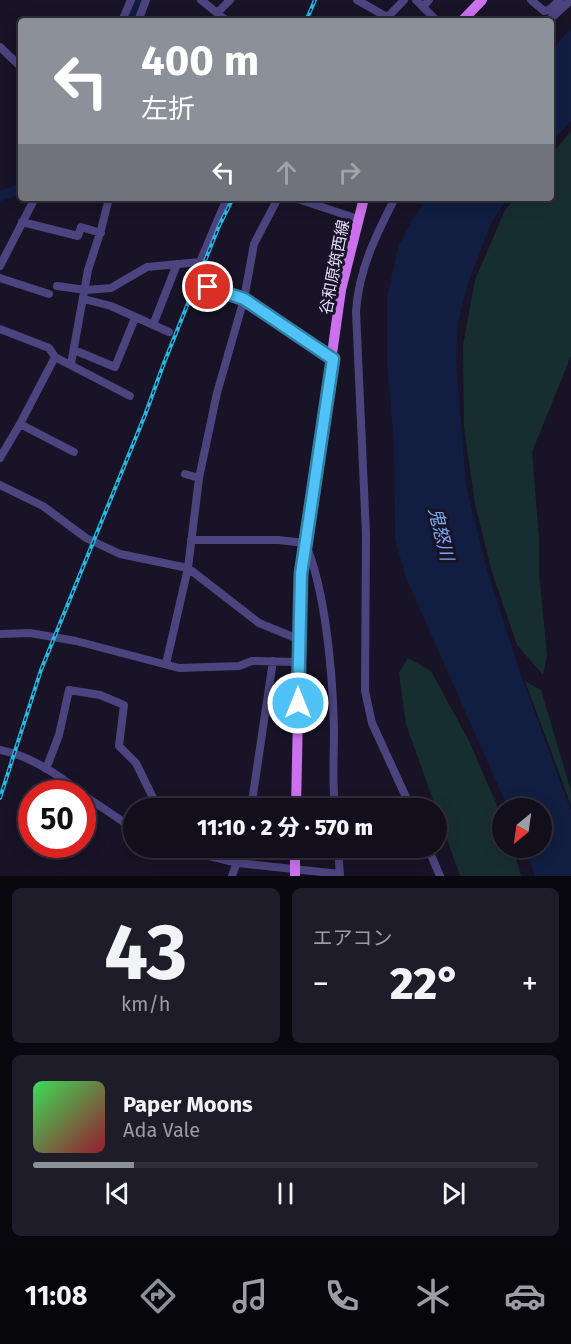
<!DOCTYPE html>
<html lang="ja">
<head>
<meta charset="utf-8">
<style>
	:root { --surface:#120e1c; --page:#1f1c29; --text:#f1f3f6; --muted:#9c9ca3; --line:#312e3b; --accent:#8c9099 }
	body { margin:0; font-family:"Fira Sans","Noto Sans JP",sans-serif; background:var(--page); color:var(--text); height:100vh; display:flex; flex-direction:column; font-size:22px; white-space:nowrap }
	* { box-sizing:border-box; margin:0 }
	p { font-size:20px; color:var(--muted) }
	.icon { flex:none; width:33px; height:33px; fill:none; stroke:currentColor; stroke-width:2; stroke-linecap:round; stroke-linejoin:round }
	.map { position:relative; height:876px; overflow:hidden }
	.drawer { display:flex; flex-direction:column; gap:12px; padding:12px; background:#0a080f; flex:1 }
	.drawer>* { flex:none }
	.guide { position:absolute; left:18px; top:18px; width:536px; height:183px; border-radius:6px; box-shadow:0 3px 15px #0003,0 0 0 2px var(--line); background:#8c9099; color:#fff; overflow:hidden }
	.needle { width:39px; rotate:209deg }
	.buttons { position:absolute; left:492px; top:798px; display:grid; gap:12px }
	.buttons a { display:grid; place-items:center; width:60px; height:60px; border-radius:50%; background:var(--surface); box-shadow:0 3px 15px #0003,0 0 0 2px var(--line); font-size:30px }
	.speed { position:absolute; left:18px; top:780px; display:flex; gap:12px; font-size:30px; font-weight:700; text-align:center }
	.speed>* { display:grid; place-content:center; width:78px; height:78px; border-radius:50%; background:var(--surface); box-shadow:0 3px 15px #0003,0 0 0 2px var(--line); line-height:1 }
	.speed .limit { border:9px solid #d22; background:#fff; color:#111 }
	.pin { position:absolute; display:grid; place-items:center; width:51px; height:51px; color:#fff; margin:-26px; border:3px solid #fff; border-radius:50%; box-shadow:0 2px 6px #0007 }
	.me { position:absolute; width:66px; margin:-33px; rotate:0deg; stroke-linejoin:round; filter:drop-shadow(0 0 4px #0008) }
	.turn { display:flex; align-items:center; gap:21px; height:126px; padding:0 24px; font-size:27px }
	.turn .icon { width:78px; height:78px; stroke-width:2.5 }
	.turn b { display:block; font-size:42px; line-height:51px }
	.lanes { display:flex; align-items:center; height:57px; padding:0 24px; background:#0003; justify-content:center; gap:30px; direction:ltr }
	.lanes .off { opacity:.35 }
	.big { font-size:45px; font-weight:800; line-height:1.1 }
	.drawer .card { flex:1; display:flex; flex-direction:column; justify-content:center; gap:9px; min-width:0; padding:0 21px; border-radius:9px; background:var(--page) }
	.drawer .dial { align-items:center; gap:0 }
	.dial b { font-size:78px; line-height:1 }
	.song { display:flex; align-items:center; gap:18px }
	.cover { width:72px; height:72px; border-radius:9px; background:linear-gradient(135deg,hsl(130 70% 55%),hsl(350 70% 35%)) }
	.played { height:6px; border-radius:3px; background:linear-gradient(90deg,var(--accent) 20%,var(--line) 20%) }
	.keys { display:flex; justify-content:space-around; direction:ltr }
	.heat { display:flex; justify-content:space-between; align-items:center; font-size:33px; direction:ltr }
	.drawer .tiles { flex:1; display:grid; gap:12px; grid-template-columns:1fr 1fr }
	.card:last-child { grid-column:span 2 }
	.trip { position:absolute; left:123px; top:798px; width:324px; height:60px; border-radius:30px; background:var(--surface); box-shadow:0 3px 15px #0003,0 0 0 2px var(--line); font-weight:800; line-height:60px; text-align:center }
	.tabs { display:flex; height:96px; justify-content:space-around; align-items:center; background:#07060b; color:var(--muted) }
	.tabs .icon { width:42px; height:42px }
	.tabs .current { color:var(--accent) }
	.tabs b { font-size:27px; color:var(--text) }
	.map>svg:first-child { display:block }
</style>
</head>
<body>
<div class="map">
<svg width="571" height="876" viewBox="0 0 571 876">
	<rect width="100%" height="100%" fill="#181326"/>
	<!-- green -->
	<path fill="#172e30" d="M571 131V356L532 452 539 538V573L547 655 543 675 517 645 491 569 475 504 464 427 463 345 475 280 505 210 515 198H550L551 155Z
		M408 658 431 671 469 741 502 817V848H513L521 876H460L406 724 399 673Z
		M525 681 541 690 571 791V805Z"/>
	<!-- water -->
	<path fill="#111e41" d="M571 28V121L551 143V51Z
		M427 198H508L492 221 468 283 458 323 456 360 466 485 488 573 521 675 571 811V876H535L525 848H542V808H508L406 578 395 539 394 444 387 362V298L398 247 412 220Z"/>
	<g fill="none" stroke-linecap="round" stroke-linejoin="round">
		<!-- river -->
		<path stroke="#111e41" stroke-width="10" d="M129 21 138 0
			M0 196 21 189"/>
		<!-- minor -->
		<path stroke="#4c447f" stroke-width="8" d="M201 0 227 21
			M357 0 387 17
			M416 0 423 7 429 0
			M531 0 544 11 549 10 560 0
			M423 7 437 21
			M217 13 230 0
			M122 21 131 0
			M138 21 146 0
			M384 21 404 0
			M548 21 571 0
			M0 47 21 67
			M295 198 358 219
			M395 198C376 235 359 269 356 311L366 534 365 691 372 723 411 808
			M22 222 78 236 81 227 101 233
			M0 266 35 198
			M0 278 49 294
			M57 286 86 290 111 288 147 267 200 262 227 198
			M208 287 244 299 333 359
			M84 299 111 306 169 332
			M153 325 177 264
			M0 329 49 348 55 357 130 396
			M74 350 115 367 135 318
			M71 364 88 270 101 230 109 198
			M20 424 74 452
			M0 458 20 424 55 357
			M185 474 199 478
			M0 485 43 506 86 538 120 554 188 568 259 623 298 639
			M191 540H278L305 543C326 590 333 678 334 730 334 756 332 782 335 808
			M0 634 30 633 76 641 179 668 239 666 252 661 298 662
			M166 664 188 568 199 478 217 393 244 299 254 244 278 198
			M0 750C31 756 58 774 82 794
			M46 769 59 735 69 690 100 695 124 705 119 746 136 763 158 808
			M82 794 134 829
			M251 808 273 661
			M176 848 238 863 340 874
			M338 848 340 876
			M428 848 440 876
			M232 876 242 848"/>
		<!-- major -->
		<path stroke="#cc71ed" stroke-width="10" d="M462 21 482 0
			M296 808 301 574 341 290 364 198
			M295 876V848"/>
		<!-- rail casing -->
		<g stroke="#20bbe3" stroke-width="4">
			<path id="rail" d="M306 21 315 0
				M0 798 41 670 145 415 164 363 219 226 233 198"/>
		</g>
		<!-- rail -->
		<use href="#rail" stroke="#181326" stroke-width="1.5" stroke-dasharray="4.5" stroke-linecap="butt"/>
	</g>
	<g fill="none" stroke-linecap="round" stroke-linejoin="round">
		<!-- route casing -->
		<g stroke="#337fa1" stroke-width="15">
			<path id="route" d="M208 287 244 299 333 359 301 574 298 703"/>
		</g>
		<!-- route -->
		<use href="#route" stroke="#4fc3f7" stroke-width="10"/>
	</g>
	<g text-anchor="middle" stroke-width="6" stroke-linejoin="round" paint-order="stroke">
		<!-- street labels -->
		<g font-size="16" fill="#e3dcfb" stroke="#181326">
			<text transform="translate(334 267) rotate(-79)" y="6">谷和原筑西線</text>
		</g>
		<!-- water labels -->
		<g font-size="18" font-style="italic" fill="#7ae" stroke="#181326">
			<text transform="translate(441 534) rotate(76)" y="6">鬼怒川</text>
		</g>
	</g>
</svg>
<div class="buttons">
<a><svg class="needle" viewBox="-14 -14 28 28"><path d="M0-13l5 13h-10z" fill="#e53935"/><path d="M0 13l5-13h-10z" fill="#9c9ca3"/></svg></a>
</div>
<div class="speed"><div class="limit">50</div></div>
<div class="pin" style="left:208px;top:287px;background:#d93025"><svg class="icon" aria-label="arrive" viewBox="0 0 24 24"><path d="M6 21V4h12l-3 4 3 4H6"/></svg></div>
<svg class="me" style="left:298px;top:703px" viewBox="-20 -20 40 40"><circle r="17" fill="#4fc3f7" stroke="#fff" stroke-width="3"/><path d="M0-11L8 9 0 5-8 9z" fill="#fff"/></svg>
<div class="trip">11:10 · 2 分 · 570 m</div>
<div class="guide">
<div class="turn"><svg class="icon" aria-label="left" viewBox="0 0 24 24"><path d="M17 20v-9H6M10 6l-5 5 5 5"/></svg><div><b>400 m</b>左折</div></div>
<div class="lanes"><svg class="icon" aria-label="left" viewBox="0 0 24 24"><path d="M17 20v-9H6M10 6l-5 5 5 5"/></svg><svg class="icon off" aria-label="ahead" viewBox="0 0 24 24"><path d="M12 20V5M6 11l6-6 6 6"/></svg><svg class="icon off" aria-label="right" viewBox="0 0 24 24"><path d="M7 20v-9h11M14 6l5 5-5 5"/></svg></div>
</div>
</div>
<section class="drawer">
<div class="tiles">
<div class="card dial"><b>43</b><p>km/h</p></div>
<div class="card"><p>エアコン</p>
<div class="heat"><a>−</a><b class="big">22°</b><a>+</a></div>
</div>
<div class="card">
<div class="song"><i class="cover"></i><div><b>Paper Moons</b><p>Ada Vale</p></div></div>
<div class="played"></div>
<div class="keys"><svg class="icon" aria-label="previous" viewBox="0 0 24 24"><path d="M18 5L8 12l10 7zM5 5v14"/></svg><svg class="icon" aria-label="pause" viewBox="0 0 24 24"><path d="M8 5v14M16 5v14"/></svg><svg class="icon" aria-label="next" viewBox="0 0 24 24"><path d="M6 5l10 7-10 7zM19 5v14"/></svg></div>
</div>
</div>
</section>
<nav class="tabs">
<b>11:08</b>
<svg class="icon current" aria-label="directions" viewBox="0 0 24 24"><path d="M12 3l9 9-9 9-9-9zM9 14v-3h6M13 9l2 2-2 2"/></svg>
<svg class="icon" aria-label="music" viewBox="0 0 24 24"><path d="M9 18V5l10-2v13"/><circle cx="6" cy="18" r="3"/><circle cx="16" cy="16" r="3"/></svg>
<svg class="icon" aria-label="phone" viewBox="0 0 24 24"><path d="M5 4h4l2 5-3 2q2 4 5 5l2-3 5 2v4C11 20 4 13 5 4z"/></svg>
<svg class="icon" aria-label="climate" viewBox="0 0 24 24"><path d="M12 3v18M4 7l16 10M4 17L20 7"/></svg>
<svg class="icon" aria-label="car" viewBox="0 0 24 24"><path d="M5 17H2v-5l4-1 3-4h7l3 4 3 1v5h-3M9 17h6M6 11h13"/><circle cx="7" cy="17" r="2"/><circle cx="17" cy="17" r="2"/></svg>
</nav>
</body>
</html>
